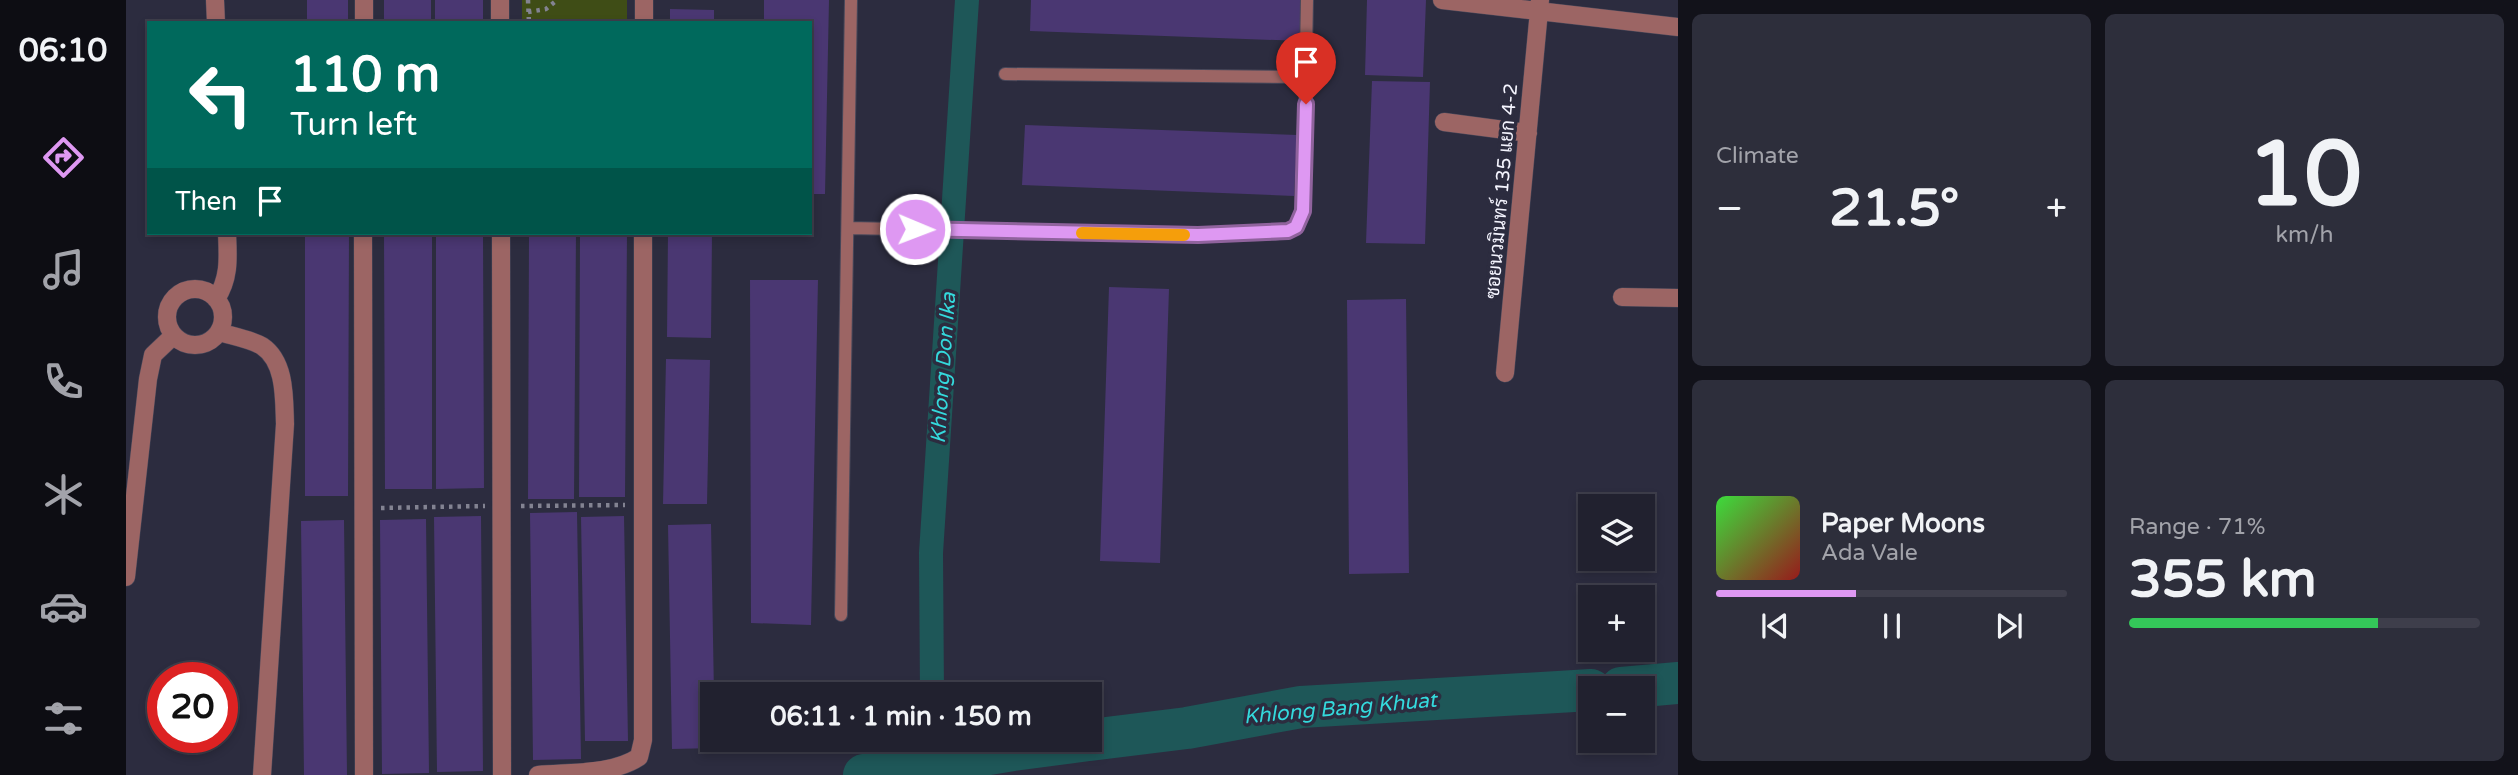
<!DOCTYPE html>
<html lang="en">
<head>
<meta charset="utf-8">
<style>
	:root { --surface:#21212f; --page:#2d2e3b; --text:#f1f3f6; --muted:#a2a3aa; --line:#3e3e4b; --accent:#de98f2 }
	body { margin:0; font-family:"Varela Round",Sarabun,sans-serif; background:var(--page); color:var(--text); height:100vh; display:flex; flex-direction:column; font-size:26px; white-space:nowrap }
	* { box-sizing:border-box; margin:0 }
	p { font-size:23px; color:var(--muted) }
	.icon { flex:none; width:38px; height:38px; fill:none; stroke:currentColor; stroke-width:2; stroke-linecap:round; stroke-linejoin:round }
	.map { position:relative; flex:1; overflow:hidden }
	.panel { display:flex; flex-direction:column; gap:14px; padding:14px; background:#12121a; width:840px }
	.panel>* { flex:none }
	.banner { position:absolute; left:21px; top:21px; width:665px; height:214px; border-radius:0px; box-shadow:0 4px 10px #0003,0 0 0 2px var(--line); background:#00695c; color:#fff; overflow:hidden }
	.controls { position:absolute; left:1452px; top:494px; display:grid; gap:14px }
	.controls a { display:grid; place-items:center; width:77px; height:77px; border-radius:0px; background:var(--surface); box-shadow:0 4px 10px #0003,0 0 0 2px var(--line); font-size:35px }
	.speed { position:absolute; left:21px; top:662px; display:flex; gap:14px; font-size:35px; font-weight:700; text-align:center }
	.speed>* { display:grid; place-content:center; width:91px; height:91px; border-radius:50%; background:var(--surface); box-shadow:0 4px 10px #0003,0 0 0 2px var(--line); line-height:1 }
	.speed .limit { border:10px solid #d22; background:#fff; color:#111 }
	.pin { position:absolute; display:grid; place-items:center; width:60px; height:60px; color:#fff; margin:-72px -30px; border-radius:50% 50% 50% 0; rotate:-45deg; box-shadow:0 0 7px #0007 }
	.pin .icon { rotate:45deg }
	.me { position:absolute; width:77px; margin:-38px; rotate:91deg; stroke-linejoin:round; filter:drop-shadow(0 0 5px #0008) }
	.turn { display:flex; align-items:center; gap:24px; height:147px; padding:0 28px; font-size:32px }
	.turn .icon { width:91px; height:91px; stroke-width:2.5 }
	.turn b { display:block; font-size:49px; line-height:60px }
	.then { display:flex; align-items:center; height:66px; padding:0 28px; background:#0003; gap:14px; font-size:26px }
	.big { font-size:52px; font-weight:700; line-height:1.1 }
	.panel .widget { flex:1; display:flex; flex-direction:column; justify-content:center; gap:10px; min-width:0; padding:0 24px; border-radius:10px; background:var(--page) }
	.panel .dial { align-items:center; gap:0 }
	.dial b { font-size:91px; line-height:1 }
	.song { display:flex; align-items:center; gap:21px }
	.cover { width:84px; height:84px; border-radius:10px; background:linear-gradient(135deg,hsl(120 70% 55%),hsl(0 70% 35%)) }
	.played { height:7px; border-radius:4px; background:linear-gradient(90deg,var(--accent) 40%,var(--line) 40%) }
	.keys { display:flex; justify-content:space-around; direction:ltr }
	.heat { display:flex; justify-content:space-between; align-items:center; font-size:38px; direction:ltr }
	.charge { height:10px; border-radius:5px; background:linear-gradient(90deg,#34c759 71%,var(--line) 0) }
	.panel .tiles { flex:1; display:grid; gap:14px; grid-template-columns:repeat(2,1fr) }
	.trip { position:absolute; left:574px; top:682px; width:402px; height:70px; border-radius:0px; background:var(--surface); box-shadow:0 4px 10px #0003,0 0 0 2px var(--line); font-weight:700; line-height:70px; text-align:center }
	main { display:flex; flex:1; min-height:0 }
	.menu { display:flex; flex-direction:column; width:126px; justify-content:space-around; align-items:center; background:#0d0d13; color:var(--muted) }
	.menu .icon { width:49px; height:49px }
	.menu .current { color:var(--accent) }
	.menu b { font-size:32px; color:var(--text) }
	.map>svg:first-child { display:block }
</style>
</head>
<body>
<main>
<nav class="menu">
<b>06:10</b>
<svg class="icon current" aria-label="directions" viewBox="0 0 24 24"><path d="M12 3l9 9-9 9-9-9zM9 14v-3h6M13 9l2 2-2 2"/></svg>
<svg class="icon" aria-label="music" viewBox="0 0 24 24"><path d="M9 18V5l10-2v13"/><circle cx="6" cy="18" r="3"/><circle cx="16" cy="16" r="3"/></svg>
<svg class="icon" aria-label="phone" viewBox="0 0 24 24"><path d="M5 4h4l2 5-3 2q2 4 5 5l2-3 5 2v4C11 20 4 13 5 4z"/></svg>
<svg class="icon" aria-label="climate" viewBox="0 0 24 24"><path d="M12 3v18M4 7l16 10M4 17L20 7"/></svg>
<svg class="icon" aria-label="car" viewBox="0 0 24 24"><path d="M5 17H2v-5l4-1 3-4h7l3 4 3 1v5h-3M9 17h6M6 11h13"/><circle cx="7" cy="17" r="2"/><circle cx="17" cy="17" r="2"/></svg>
<svg class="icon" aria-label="filters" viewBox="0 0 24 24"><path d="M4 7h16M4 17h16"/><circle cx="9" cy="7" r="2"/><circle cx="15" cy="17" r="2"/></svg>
</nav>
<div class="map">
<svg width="1552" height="775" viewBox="0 0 1552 775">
	<rect width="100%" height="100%" fill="#2c2c3f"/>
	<!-- green -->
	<path fill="#3f4d16" d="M396 0H501V23H396Z"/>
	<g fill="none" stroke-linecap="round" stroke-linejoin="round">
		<!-- canal -->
		<path stroke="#1e5758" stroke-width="24" d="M806 695 805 553 841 0
			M809 740 811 763"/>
		<!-- river -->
		<path stroke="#1e5758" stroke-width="42" d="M1495 688 1552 683
			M964 740 1061 728 1175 707 1465 690
			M738 775 887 750 963 740"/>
	</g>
	<!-- building -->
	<path fill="#4a3772" d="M181 0H222V23H181Z
		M258 0H305V23H258Z
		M309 0H357V23H309Z
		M638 0H703L699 194H684V23H638Z
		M905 0H1177L1176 41 904 31Z
		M1241 0H1300L1297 77 1239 75Z
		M544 9 588 10V23H544Z
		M1246 81 1304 82 1299 244 1240 243Z
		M899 125 1171 135 1168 196 896 185Z
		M179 233H223L222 496H179Z
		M258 233H306V489H259Z
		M310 233H357L358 488 310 489Z
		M403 233H450L448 499H402Z
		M454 233H501L499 497H453Z
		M542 233H586L585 338 541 337Z
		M624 280H692L685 625 625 623Z
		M983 287 1043 289 1034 563 974 561Z
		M1280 299 1283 573 1223 574 1221 300Z
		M540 359 584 360 581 504H537Z
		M451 512 455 759 407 760 404 513Z
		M355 516 357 771 311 772 308 517Z
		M498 516 502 741H459L455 517Z
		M300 519 303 773 256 774 254 520Z
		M218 520 221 775H178L175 521Z
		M585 524 588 695 586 740H589V748L546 749 542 525Z"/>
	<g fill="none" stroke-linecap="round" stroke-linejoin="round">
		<!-- service casing -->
		<g stroke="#48485a" stroke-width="14">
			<path id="service" d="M879 74 1180 77
				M723 228 1072 235 1149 234 1162 231 1170 227 1177 211 1181 0
				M715 615 725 0"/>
		</g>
		<!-- minor casing -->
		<g stroke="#48485a" stroke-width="19">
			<path id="minor" d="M89 0 90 23
				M374 0V23
				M1316 0 1552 27
				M238 23V0
				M518 23V0
				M1318 122 1402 133
				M237 233 238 775
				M375 233 376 775
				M41 317a28 28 0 1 1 56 0a28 28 0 1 1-56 0Z
				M1496 297 1552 298
				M90 299C104 278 102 257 101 233
				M93 332C106 336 124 339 136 346 160 362 158 399 159 424L136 775
				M1379 373 1414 0
				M0 577 22 379 27 355 47 336
				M412 775C444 772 486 775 513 757L517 740V233"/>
		</g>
		<!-- path -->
		<path stroke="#838392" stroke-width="4.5" stroke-dasharray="3.5 5" stroke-linecap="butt" d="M402 0 403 23
			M402 12 420 9 431 0
			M395 506 499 505
			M255 508 359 506"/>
		<!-- service -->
		<use href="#service" stroke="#9c6564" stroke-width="12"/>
		<!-- minor -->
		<use href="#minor" stroke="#9c6564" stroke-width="18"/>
	</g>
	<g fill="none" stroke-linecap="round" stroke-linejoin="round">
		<!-- route casing -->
		<g stroke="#90639d" stroke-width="18">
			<path id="route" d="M789 229 1072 235 1162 231 1170 227 1177 211 1180 104"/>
		</g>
		<!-- route -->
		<use href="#route" stroke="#de98f2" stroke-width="12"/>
		<!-- slow -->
		<path stroke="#f59e0b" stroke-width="12" d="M956 233 1058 235"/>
	</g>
	<g text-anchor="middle" stroke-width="7" stroke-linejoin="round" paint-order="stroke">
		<!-- street labels -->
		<g font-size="19" fill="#f4f4fe" stroke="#2c2c3f">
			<text transform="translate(1375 191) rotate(-85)" y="7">ซอยนวมินทร์ 135 แยก 4-2</text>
		</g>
		<!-- water labels -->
		<g font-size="21" font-style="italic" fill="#34d9dc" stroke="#2c2c3f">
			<text transform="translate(817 368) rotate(-86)" y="7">Khlong Don Ika</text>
			<text transform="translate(1214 708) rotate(-5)" y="7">Khlong Bang Khuat</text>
		</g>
	</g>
</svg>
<div class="controls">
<a><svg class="icon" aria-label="layers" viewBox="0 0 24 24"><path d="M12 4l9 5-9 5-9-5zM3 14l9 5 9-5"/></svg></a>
<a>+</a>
<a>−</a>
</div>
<div class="speed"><div class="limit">20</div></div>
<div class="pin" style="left:1180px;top:104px;background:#d93025"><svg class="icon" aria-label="arrive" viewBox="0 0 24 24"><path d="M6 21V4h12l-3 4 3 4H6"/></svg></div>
<svg class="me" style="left:789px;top:229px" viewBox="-20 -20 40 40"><circle r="17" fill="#de98f2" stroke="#fff" stroke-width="3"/><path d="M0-11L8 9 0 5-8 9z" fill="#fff"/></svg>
<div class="trip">06:11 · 1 min · 150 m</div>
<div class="banner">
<div class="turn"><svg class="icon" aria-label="left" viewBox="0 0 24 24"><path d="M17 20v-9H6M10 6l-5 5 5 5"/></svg><div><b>110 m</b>Turn left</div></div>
<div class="then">Then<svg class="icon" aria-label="arrive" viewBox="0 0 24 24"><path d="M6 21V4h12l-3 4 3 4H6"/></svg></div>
</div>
</div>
<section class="panel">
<div class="tiles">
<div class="widget"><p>Climate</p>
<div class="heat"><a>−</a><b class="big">21.5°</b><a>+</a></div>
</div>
<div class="widget dial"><b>10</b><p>km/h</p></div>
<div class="widget">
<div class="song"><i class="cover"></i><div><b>Paper Moons</b><p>Ada Vale</p></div></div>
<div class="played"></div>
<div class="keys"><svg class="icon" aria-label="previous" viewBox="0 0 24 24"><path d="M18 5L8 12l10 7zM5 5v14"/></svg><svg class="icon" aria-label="pause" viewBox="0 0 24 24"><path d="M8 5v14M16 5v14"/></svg><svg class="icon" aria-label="next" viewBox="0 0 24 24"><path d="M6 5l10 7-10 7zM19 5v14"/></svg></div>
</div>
<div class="widget"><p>Range · 71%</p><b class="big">355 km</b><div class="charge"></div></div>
</div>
</section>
</main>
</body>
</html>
